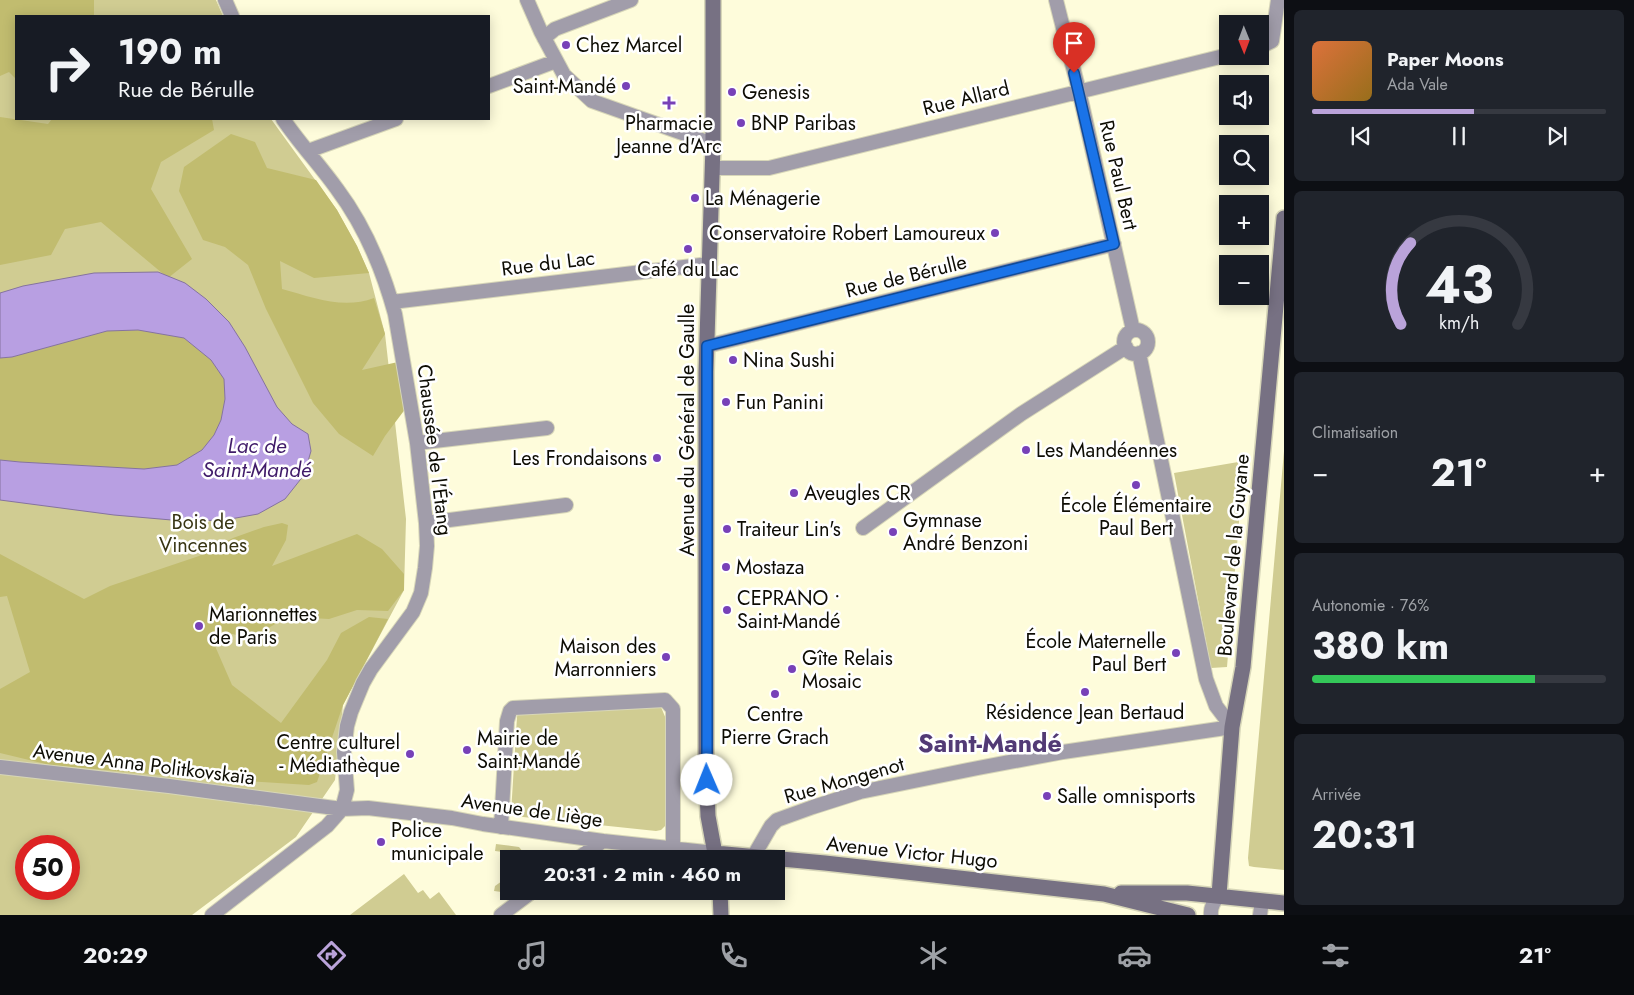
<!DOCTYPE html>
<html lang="fr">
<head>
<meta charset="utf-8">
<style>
	:root { --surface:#171b24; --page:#20242c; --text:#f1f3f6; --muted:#9ea1a6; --line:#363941; --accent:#baa3da }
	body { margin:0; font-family:Jost,sans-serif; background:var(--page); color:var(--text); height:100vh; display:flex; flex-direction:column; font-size:19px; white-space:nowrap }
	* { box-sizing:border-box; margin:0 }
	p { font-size:16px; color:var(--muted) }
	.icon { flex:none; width:28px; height:28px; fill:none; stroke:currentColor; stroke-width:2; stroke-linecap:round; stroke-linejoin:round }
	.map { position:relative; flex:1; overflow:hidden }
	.details { display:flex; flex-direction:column; gap:10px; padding:10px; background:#0d0f14; width:350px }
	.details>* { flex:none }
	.hud { position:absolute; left:15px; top:15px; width:475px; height:105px; border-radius:0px; box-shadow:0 2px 12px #0003; background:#171b24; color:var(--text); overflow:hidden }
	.needle { width:32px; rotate:179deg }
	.fabs { position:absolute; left:1219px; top:15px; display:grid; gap:10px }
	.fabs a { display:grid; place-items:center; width:50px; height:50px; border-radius:0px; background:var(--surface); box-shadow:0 2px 12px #0003; font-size:25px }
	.speed { position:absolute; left:15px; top:835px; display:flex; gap:10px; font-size:25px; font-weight:700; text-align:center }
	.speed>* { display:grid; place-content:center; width:65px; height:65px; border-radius:50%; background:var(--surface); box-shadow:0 2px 12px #0003; line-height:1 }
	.speed .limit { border:8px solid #d22; background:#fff; color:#111 }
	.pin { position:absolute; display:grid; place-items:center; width:42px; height:42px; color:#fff; margin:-51px -21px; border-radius:50% 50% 50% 0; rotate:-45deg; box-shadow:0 0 5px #0007 }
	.pin .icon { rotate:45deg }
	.me { position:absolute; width:55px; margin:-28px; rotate:359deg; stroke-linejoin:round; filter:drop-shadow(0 0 4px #0008) }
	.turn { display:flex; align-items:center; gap:18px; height:105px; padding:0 20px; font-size:22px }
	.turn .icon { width:65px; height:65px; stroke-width:2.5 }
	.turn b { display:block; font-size:35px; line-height:42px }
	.big { font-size:38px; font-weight:700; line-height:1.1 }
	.details .card { flex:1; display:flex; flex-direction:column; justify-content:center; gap:8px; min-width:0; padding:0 18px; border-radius:8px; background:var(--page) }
	.details .dial { align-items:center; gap:0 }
	.dial svg { height:130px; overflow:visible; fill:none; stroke:var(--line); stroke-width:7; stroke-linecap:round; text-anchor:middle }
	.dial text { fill:var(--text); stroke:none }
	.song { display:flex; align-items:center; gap:15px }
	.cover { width:60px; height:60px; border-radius:8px; background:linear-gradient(135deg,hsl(20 70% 55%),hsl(40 70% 35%)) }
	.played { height:5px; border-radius:2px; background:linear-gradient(90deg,var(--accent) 55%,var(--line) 55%) }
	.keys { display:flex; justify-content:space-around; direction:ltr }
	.heat { display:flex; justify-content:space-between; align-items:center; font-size:28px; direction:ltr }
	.charge { height:8px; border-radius:4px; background:linear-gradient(90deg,#34c759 76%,var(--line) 0) }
	.trip { position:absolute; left:500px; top:850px; width:285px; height:50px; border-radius:0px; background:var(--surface); box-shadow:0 2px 12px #0003; font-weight:700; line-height:50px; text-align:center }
	.dock { display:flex; height:80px; justify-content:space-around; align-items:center; background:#090b0e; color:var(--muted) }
	.dock .icon { width:35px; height:35px }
	.dock .selected { color:var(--accent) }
	.dock b { font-size:22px; color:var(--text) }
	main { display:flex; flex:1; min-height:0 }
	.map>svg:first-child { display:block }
</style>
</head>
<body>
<main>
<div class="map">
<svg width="1284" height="915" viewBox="0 0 1284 915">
	<rect width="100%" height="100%" fill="#fefcdb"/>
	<!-- green -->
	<path fill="#d0cc92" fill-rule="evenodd" d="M0 0H216L223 16H16V119H271L337 210 357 246 369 273 385 334 406 519 404 590 343 705 335 780 296 837 192 915H0ZM26 846H69V889H26Z
		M1284 451V870L1254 867 1249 866 1248 858Z
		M1244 461 1227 667 1211 668 1174 473Z
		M661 707 666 719 668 823 661 830 656 831 523 817C513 813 511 808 512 797L517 717 518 713Z
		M496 844 519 847 523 852 522 859H517V854L495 851Z
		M404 874 418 893 423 890 430 899 439 892 456 915H350Z
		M509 876V891H512L509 893 494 891 495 886Z"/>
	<!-- forest -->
	<path fill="#c1bc6f" d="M0 0H94V16H16V79L9 72 0 76Z
		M0 117 48 124 52 119H212L214 130 161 162 151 189 192 259 168 278 101 222 65 229 51 255 0 265Z
		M231 134 255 142 267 168 316 180 337 210 357 246 369 273 314 278 280 261 282 289C312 297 343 310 374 298L385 334 362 370 398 362 406 408 385 436 373 456 339 434 313 403 266 309 248 265 225 247 203 240 179 191 184 167Z
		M138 330 184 338 211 360 224 379 225 399 221 420 214 435 202 450 177 465 144 469 20 462 0 460V358L12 357 107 331Z
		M282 523 288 525 286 540 272 566 357 534 382 549 404 574V590L388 611 357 610 329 619 311 618 282 620 265 630 241 636 215 630V646L232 685 281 723 327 660 341 633 369 617 388 619 343 705 317 782 309 785 184 777 50 765 0 753V689L30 672 7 596 0 597V554L84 599 110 586 199 556 233 538 264 527Z"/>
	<!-- water -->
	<path fill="#b89fe2" stroke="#85739f" d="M158 272 185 283 206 299 229 322 245 347 277 407 292 424 308 434 311 451 304 475 285 499 258 514 225 520 183 521 114 515 0 500V460L20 462 144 469 177 465 202 450 214 435 221 420 225 399 224 379 211 360 184 338 138 330 107 331 12 357 0 358V293L23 286 94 273Z"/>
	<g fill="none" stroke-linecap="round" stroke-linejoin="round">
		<!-- street casing -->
		<g stroke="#d7d6b8" stroke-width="16">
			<path id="street" d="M225 0 232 16
				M527 0 541 32 564 75 592 101 713 144
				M1056 0 1079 91 1133 330
				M544 38 555 29 631 0
				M1260 47 1272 41 1278 0
				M489 86 556 61
				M308 151 396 119
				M712 168H769L1228 55
				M392 302 709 264
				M1124 342a12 12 0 1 1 24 0a12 12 0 1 1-24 0Z
				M707 346 1114 244
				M417 443 547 428
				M426 523 566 505
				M863 528 1021 414 1126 347
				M0 767 169 786 342 809 368 808 452 818 483 824 603 841 715 853
				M501 827 507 721 510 711 513 708 665 700 673 709V848
				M753 857 771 826 777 820 813 807 860 792 978 768 1063 752 1232 727 1216 706 1206 679 1139 353
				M577 859 603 841
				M212 915 327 826 342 809 347 790 344 752 347 726 351 712 363 683 371 669 413 612 421 593 425 568 427 546 426 523 417 443 395 314C383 270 364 225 337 189 320 165 299 143 283 119
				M501 915 533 891
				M1211 915C1210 907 1214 901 1219 895
				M1260 915 1262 901"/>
		</g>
		<!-- secondary casing -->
		<g stroke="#d7d6b8" stroke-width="18">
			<path id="secondary" d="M713 0V144L706 372V762L708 816 716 859
				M715 853 825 863 1104 894 1188 915
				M720 891 721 915
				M1121 893H1187L1284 903
				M1219 895 1232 727 1243 667 1284 218"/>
		</g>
		<!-- street -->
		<use href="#street" stroke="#a19daa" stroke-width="14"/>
		<!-- secondary -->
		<use href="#secondary" stroke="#777183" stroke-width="15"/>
	</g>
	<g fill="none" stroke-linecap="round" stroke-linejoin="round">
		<!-- route casing -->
		<g stroke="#114b97" stroke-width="12">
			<path id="route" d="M707 780V346L1114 244 1074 73"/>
		</g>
		<!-- route -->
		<use href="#route" stroke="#1a73e8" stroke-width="9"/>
	</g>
	<!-- markers -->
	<g fill="#7741b8" stroke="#fff" stroke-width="2">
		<circle cx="566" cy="45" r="5"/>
		<circle cx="626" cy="86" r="5"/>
		<circle cx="732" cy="92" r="5"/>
		<path d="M666.5 95.5h5v5h5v5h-5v5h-5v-5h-5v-5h5z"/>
		<circle cx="741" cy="123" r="5"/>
		<circle cx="695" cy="198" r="5"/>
		<circle cx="995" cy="233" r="5"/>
		<circle cx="688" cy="249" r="5"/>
		<circle cx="733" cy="360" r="5"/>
		<circle cx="726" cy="402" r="5"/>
		<circle cx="1026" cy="450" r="5"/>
		<circle cx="657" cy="458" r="5"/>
		<circle cx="1136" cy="485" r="5"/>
		<circle cx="794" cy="493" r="5"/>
		<circle cx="727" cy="529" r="5"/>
		<circle cx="893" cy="532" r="5"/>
		<circle cx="726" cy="567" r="5"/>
		<circle cx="727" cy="610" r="5"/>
		<circle cx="199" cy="626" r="5"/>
		<circle cx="1176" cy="653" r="5"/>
		<circle cx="666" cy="657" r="5"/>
		<circle cx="792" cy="669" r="5"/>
		<circle cx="1085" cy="692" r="5"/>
		<circle cx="775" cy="694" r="5"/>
		<circle cx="467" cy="750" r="5"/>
		<circle cx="410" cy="754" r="5"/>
		<circle cx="1047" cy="796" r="5"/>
		<circle cx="381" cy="842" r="5"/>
	</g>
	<g text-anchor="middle" stroke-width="5" stroke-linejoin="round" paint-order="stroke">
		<!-- poi labels -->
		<g font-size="20" fill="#0d0c03" stroke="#fff" text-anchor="start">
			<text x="576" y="52">Chez Marcel</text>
			<text x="616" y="93" text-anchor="end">Saint-Mandé</text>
			<text x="742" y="99">Genesis</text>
			<text x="669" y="130" text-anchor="middle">Pharmacie<tspan x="669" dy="23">Jeanne d'Arc</tspan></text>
			<text x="751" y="130">BNP Paribas</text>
			<text x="705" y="205">La Ménagerie</text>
			<text x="985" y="240" text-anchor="end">Conservatoire Robert Lamoureux</text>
			<text x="688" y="276" text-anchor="middle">Café du Lac</text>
			<text x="743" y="367">Nina Sushi</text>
			<text x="736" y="409">Fun Panini</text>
			<text x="1036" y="457">Les Mandéennes</text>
			<text x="647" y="465" text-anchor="end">Les Frondaisons</text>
			<text x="804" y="500">Aveugles CR</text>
			<text x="1136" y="512" text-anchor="middle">École Élémentaire<tspan x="1136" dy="23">Paul Bert</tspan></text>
			<text x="903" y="527">Gymnase<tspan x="903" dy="23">André Benzoni</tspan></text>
			<text x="737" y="536">Traiteur Lin's</text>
			<text x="736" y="574">Mostaza</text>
			<text x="737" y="605">CEPRANO •<tspan x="737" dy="23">Saint-Mandé</tspan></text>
			<text x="209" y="621">Marionnettes<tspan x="209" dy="23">de Paris</tspan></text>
			<text x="1166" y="648" text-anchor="end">École Maternelle<tspan x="1166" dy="23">Paul Bert</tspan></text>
			<text x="656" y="653" text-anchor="end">Maison des<tspan x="656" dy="23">Marronniers</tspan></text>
			<text x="802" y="665">Gîte Relais<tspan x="802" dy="23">Mosaic</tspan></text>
			<text x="1085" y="719" text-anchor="middle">Résidence Jean Bertaud</text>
			<text x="775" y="721" text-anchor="middle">Centre<tspan x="775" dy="23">Pierre Grach</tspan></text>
			<text x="477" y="745">Mairie de<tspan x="477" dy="23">Saint-Mandé</tspan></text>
			<text x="400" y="749" text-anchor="end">Centre culturel<tspan x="400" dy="23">- Médiathèque</tspan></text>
			<text x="1057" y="803">Salle omnisports</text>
			<text x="391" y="837">Police<tspan x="391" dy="23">municipale</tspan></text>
		</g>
		<!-- street labels -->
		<g font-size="20" fill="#0d0c03" stroke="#fff">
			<text transform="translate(966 98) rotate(-14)" y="7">Rue Allard</text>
			<text transform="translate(1119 175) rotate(77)" y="7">Rue Paul Bert</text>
			<text transform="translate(548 263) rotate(-7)" y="7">Rue du Lac</text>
			<text transform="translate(906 276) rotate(-14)" y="7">Rue de Bérulle</text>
			<text transform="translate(687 430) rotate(-90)" y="7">Avenue du Général de Gaulle</text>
			<text transform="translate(435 450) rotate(83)" y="7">Chaussée de l'Étang</text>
			<text transform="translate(1233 555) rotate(-85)" y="7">Boulevard de la Guyane</text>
			<text transform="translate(144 764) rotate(7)" y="7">Avenue Anna Politkovskaïa</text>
			<text transform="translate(844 780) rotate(-16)" y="7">Rue Mongenot</text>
			<text transform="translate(532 810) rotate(8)" y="7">Avenue de Liège</text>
			<text transform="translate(912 852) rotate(6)" y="7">Avenue Victor Hugo</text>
		</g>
		<!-- park labels -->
		<g font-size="20" fill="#383513" stroke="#fff">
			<text x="203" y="529">Bois de<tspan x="203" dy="23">Vincennes</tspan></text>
		</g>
		<!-- water labels -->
		<g font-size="21" font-style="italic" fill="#401b69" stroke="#fff">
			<text x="257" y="453">Lac de<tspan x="257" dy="24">Saint-Mandé</tspan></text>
		</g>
		<!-- district labels -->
		<g font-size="25" font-weight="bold" fill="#523a75" stroke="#fff">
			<text x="990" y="752">Saint-Mandé</text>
		</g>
	</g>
</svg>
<div class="fabs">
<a><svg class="needle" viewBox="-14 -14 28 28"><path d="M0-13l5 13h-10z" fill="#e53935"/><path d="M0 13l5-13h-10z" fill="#9ea1a6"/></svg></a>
<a><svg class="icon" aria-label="sound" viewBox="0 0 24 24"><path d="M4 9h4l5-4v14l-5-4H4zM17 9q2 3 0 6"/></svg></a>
<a><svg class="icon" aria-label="search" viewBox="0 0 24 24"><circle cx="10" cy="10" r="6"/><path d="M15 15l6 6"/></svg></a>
<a>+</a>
<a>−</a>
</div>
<div class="speed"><div class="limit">50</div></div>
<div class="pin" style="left:1074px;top:73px;background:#d93025"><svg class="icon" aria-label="arrive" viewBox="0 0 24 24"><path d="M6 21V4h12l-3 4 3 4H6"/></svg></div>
<svg class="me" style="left:707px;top:780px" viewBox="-20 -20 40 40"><circle r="19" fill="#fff"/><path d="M0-13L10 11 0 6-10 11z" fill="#1a73e8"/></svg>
<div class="trip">20:31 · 2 min · 460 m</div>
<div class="hud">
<div class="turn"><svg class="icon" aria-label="right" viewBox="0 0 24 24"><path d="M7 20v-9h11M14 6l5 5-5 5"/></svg><div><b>190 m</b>Rue de Bérulle</div></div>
</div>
</div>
<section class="details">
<div class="card">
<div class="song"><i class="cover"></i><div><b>Paper Moons</b><p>Ada Vale</p></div></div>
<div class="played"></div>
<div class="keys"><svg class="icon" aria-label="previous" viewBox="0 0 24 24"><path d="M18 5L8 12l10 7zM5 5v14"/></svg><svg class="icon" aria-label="pause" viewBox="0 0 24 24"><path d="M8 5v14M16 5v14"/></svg><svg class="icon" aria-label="next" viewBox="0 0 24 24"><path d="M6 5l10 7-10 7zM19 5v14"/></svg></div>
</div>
<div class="card dial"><svg viewBox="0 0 100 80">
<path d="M14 69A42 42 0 1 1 86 69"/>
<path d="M14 69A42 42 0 0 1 20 19" stroke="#baa3da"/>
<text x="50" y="56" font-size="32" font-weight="700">43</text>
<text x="50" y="72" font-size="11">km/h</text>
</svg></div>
<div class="card"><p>Climatisation</p>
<div class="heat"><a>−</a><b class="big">21°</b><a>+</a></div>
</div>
<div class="card"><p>Autonomie · 76%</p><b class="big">380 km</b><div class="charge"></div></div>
<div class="card"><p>Arrivée</p><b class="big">20:31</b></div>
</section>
</main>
<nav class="dock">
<b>20:29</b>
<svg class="icon selected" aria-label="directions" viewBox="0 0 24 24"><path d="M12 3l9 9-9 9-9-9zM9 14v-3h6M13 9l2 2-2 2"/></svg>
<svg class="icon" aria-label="music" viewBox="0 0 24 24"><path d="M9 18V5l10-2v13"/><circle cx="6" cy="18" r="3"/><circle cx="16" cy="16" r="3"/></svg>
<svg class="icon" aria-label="phone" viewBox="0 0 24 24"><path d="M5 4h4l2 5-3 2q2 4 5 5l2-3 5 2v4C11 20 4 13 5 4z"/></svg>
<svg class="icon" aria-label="climate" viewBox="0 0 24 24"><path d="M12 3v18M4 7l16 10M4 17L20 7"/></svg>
<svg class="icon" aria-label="car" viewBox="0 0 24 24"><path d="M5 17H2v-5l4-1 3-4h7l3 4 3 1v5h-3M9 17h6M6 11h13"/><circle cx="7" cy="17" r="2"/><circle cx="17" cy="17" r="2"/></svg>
<svg class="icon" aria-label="filters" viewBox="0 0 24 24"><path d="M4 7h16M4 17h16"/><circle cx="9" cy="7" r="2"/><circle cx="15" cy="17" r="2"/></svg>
<b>21°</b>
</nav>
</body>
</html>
